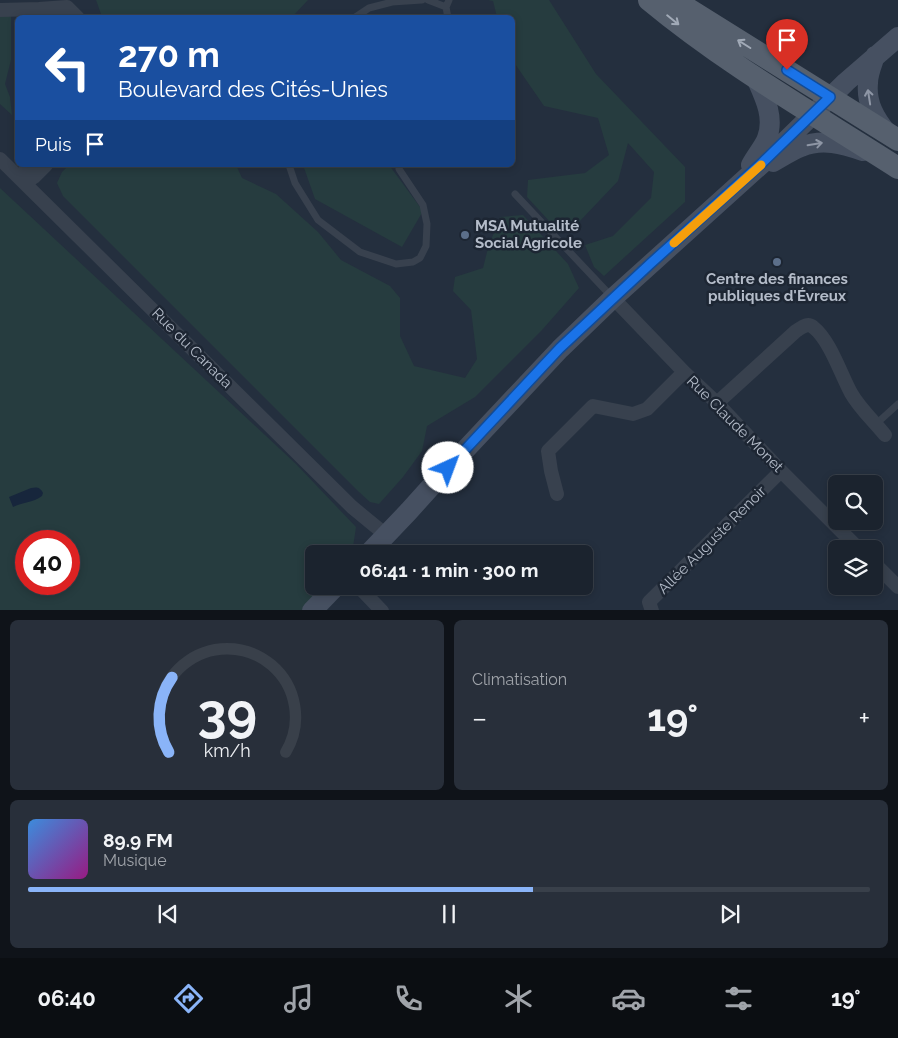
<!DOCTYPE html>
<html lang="fr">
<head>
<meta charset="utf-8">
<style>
	:root { --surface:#1b232e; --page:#282f3a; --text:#f1f3f6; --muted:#a0a4aa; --line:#39404a; --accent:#8ab4f8 }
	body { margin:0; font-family:Raleway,sans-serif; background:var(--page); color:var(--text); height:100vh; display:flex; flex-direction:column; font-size:19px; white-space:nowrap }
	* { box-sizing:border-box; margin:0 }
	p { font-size:16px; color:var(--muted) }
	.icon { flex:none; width:28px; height:28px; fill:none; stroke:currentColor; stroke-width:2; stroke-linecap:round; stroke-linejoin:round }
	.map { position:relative; height:610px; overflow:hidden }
	.sheet { display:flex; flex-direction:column; gap:10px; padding:10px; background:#0f1319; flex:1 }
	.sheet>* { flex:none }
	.hud { position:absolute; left:15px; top:15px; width:500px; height:152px; border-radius:8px; box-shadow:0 2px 8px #0003,0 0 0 1px var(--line); background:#1a4fa0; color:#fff; overflow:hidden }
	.buttons { position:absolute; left:828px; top:475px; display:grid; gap:10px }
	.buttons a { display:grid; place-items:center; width:55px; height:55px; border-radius:8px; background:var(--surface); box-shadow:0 2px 8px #0003,0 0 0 1px var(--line); font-size:25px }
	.speed { position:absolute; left:15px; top:530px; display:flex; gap:10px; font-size:25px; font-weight:700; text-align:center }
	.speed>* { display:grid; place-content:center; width:65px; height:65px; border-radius:50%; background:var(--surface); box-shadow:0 2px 8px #0003,0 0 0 1px var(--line); line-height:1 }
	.speed .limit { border:8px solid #d22; background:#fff; color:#111 }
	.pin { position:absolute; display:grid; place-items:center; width:42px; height:42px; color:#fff; margin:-51px -21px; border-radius:50% 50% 50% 0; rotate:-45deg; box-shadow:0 0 5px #0007 }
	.pin .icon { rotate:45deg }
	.me { position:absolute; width:55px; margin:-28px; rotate:43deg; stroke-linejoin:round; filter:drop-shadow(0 0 4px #0008) }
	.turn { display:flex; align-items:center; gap:18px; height:105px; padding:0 20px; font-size:22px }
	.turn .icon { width:65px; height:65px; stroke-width:2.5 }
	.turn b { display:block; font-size:35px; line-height:42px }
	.then { display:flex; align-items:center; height:48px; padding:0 20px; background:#0003; gap:10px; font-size:19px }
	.big { font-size:38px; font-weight:700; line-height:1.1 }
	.sheet .widget { flex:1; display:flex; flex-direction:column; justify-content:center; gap:8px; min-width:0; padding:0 18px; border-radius:8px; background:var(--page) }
	.sheet .dial { align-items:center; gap:0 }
	.dial svg { height:130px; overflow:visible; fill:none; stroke:var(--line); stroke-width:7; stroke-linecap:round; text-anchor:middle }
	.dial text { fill:var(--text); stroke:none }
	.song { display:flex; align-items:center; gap:15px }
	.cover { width:60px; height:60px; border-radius:8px; background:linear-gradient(135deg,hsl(210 70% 55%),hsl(310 70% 35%)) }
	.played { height:5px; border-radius:2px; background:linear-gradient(90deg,var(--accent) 60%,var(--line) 60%) }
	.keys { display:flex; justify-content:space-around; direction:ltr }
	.heat { display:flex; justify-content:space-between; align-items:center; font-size:28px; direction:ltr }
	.sheet .tiles { flex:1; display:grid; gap:10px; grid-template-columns:1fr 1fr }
	.widget:last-child { grid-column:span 2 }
	.trip { position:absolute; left:305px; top:545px; width:288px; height:50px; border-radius:8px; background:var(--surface); box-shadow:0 2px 8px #0003,0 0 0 1px var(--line); font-weight:700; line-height:50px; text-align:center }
	.menu { display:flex; height:80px; justify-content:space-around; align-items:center; background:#0b0e12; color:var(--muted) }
	.menu .icon { width:35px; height:35px }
	.menu .selected { color:var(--accent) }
	.menu b { font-size:22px; color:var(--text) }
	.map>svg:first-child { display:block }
</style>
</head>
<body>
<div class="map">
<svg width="898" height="611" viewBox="0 0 898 611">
	<rect width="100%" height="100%" fill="#242f3e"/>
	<!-- green -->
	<path fill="#263c3f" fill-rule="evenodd" d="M96 0H308L292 17 104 18 101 14Z
		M488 0H549L596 74 685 167V202L604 276 594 267 585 245 613 236 651 198 654 172 628 143 618 181 579 222 551 223 527 197 528 180 585 173 609 155 598 118 544 106 513 61 512 18 497 17 493 1Z
		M0 16H11V60L5 84 10 97 12 115 0 104Z
		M69 165H236L242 178 276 194 318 232 341 260 390 286 400 298V336L414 366 465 378 477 359 471 310 453 291 455 277 483 268 488 248 500 217 523 215 568 264 579 288 542 330 475 397 427 426 422 451 403 477 379 504 370 502 359 492 63 196 57 183 62 172Z
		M303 165H389L423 211 402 247 315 199Z
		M0 188 296 464 356 527 352 554H314V586H328L306 610H0ZM26 541H69V584H26Z"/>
	<!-- water -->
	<path fill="#17263c" d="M31 488C37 487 40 487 43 493L42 496C33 503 22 502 13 507L9 497Z"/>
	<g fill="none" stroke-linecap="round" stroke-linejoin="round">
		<!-- lane -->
		<path stroke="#38414e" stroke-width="7" d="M428 0 446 7
			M354 18 369 8 392 2 422 0
			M448 18 446 7 449 0
			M289 165 295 183 318 220 360 252 396 264 413 262 420 258 426 246 427 224 423 205 399 169V165
			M515 194 611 296
			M876 424 898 404"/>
		<!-- street -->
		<path stroke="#38414e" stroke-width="14" d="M0 10 39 9 67 7 78 18
			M0 159 352 507 386 535
			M25 183 34 177 46 165
			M25 183 26 165
			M613 298 684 372 717 403 781 471 859 549
			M717 403 796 331C801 328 807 322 813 327 830 340 841 375 851 393 860 409 874 421 885 435
			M557 494 551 471 548 451 593 406 633 414 647 409 684 372
			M874 563 898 587
			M358 586 382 611
			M652 611 649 602 781 471"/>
		<!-- secondary -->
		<path stroke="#465061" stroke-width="20" d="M875 56C872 65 868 74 868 83 866 103 875 118 887 133
			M773 162C782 157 791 151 801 147 822 138 843 144 863 151
			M751 165C755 157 765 145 767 138 775 117 764 96 756 78
			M368 554 409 511 436 481 560 349 613 298 765 161 846 82 898 37
			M312 611 336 586"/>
		<!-- primary -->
		<path stroke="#56606e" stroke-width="22" d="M649 0C726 64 814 114 898 168
			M674 0 898 140"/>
	</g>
	<!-- one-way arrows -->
	<defs><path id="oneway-shaft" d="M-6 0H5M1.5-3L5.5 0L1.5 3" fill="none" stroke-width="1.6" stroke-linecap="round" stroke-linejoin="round" transform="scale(1.25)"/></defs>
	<g stroke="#a1aab7">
		<use href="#oneway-shaft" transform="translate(673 20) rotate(39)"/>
		<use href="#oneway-shaft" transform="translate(744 44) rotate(-148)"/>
	</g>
	<g stroke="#8e96a5">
		<use href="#oneway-shaft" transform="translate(869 97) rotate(-99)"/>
		<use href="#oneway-shaft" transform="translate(815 144) rotate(-9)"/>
	</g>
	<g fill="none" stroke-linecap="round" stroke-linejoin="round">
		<!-- route casing -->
		<g stroke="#114b97" stroke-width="12">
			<path id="route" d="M448 468 560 348 650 264 762 163 830 97 787 70"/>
		</g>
		<!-- route -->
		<use href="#route" stroke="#1a73e8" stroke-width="9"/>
		<!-- slow -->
		<path stroke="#f59e0b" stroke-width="9" d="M674 243 761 165"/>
	</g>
	<!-- markers -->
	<g fill="#5c6f8a" stroke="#1d2633" stroke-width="2">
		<circle cx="465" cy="235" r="5"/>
		<circle cx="777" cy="262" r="5"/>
	</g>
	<g text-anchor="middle" stroke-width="5" stroke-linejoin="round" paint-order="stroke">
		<!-- poi labels -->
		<g font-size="15" font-weight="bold" fill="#b4bcc9" stroke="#1d2633" text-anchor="start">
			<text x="475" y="231">MSA Mutualité<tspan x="475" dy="17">Social Agricole</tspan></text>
			<text x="777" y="284" text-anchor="middle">Centre des finances<tspan x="777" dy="17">publiques d'Évreux</tspan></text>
		</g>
		<!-- street labels -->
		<g font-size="15" fill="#b4bcc9" stroke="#1d2633">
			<text transform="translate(192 348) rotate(45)" y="5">Rue du Canada</text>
			<text transform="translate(735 424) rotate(45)" y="5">Rue Claude Monet</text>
			<text transform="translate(712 540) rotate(-45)" y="5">Allée Auguste Renoir</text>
		</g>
	</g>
</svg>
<div class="buttons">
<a><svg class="icon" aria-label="search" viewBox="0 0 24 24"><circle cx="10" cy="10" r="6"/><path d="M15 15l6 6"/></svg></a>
<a><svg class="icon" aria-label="layers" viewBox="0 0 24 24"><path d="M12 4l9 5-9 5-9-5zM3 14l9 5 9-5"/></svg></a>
</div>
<div class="speed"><div class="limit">40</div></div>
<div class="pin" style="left:787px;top:70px;background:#d93025"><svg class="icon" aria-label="arrive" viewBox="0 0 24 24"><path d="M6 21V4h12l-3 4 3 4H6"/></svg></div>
<svg class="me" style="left:448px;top:468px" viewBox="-20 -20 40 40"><circle r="19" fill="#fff"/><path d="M0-13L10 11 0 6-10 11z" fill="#1a73e8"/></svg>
<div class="trip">06:41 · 1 min · 300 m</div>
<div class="hud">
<div class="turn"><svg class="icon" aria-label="left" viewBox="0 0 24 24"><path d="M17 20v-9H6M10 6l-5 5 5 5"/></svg><div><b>270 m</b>Boulevard des Cités-Unies</div></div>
<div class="then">Puis<svg class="icon" aria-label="arrive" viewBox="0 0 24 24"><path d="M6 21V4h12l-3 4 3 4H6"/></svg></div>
</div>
</div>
<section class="sheet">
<div class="tiles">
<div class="widget dial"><svg viewBox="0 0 100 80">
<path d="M14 69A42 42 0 1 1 86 69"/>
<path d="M14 69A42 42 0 0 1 16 23" stroke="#8ab4f8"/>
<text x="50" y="56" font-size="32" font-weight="700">39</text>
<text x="50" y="72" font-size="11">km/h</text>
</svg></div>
<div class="widget"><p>Climatisation</p>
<div class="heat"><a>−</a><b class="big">19°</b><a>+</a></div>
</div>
<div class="widget">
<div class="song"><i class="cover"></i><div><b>89.9 FM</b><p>Musique</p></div></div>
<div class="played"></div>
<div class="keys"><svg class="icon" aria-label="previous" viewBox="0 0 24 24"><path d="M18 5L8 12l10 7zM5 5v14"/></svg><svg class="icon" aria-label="pause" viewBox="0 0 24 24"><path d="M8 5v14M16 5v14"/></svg><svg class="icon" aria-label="next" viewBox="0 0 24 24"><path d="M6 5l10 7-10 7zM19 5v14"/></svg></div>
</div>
</div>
</section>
<nav class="menu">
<b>06:40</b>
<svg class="icon selected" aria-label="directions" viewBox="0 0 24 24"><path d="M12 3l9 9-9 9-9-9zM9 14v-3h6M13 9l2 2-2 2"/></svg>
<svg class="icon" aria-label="music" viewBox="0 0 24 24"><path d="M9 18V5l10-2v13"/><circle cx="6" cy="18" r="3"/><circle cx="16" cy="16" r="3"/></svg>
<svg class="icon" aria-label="phone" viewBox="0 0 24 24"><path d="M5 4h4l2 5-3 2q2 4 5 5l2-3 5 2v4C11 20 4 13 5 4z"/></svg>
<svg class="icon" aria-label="climate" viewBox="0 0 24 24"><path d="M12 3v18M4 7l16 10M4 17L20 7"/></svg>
<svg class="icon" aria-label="car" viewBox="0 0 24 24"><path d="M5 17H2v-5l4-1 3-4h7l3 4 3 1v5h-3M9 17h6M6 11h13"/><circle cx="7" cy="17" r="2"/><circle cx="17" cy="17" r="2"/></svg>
<svg class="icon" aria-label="filters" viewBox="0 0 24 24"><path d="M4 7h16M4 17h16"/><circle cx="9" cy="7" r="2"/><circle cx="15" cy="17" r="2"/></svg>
<b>19°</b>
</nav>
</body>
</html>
